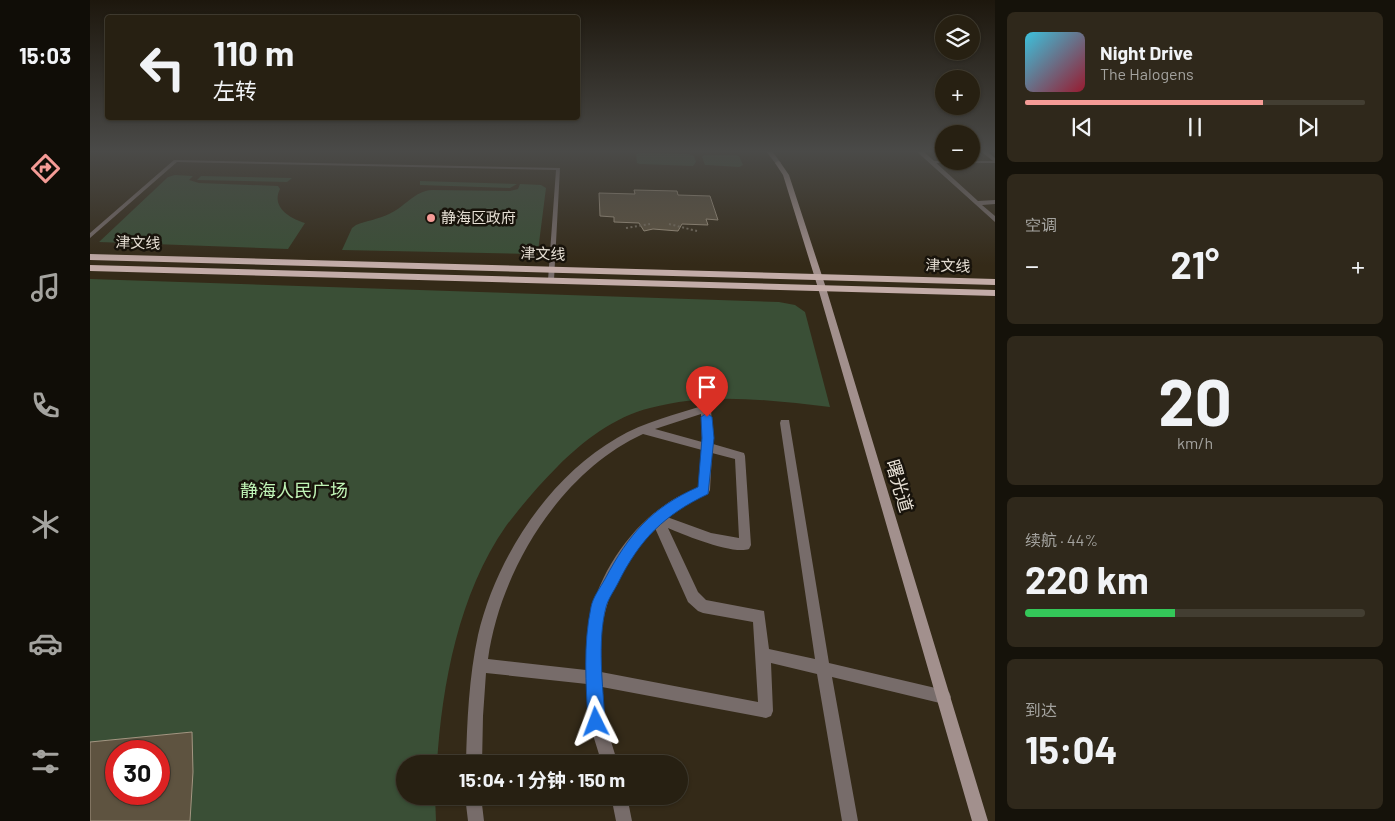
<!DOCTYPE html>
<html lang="zh">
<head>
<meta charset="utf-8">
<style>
	:root { --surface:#272012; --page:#2f281b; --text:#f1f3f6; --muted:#a4a39f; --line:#433e32; --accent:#f59b96 }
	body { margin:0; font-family:Barlow,"Noto Sans SC",sans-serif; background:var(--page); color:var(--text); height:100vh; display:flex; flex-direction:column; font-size:19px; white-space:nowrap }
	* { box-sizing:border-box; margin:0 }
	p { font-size:16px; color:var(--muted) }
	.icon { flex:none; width:28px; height:28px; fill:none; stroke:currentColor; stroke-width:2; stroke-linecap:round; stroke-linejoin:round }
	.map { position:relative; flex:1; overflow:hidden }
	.panel { display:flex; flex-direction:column; gap:12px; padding:12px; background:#15120a; width:400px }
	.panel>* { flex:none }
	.banner { position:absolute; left:15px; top:15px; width:475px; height:105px; border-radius:5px; box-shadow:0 1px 4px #0004,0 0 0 1px var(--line); background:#272012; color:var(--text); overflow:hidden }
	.controls { position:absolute; left:845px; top:15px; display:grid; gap:10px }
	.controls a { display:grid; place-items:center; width:45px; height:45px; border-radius:50%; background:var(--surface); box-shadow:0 1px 4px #0004,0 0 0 1px var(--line); font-size:25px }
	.speed { position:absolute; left:15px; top:740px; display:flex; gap:10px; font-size:25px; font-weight:700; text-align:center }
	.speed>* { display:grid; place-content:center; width:65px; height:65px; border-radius:50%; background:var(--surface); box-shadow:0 1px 4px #0004,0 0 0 1px var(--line); line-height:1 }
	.speed .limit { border:8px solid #d22; background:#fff; color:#111 }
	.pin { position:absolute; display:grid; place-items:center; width:42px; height:42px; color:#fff; margin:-51px -21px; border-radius:50% 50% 50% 0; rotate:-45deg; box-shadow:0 0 5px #0007 }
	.pin .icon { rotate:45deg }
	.me { position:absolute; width:55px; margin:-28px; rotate:357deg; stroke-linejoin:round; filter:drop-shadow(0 0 4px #0008) }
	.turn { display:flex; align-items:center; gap:18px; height:105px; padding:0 25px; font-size:22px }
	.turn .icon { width:65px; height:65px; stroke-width:2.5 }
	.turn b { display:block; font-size:35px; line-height:42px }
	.big { font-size:38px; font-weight:700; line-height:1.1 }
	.panel .card { flex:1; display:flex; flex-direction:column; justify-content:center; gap:8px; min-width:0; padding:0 18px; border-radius:8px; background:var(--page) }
	.panel .dial { align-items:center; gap:0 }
	.dial b { font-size:65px; line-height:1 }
	.song { display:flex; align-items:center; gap:15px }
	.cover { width:60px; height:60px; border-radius:8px; background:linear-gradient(135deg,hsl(190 70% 55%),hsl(350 70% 35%)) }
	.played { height:5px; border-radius:2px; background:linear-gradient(90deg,var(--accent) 70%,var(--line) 70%) }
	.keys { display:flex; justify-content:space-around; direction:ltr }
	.heat { display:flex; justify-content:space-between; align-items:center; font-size:28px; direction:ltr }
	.charge { height:8px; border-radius:4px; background:linear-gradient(90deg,#34c759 44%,var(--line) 0) }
	.trip { position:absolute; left:306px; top:755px; width:292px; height:50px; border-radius:25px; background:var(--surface); box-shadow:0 1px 4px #0004,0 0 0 1px var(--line); font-weight:700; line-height:50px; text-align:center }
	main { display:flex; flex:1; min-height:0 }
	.menu { display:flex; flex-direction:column; width:90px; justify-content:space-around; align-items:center; background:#100d07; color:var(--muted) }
	.menu .icon { width:35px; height:35px }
	.menu .on { color:var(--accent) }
	.menu b { font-size:22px; color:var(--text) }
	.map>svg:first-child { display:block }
</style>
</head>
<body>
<main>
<nav class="menu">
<b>15:03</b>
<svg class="icon on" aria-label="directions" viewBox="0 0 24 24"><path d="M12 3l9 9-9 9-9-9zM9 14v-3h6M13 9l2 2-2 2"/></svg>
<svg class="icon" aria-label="music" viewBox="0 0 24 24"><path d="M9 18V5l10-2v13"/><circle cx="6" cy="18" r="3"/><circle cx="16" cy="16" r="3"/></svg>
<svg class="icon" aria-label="phone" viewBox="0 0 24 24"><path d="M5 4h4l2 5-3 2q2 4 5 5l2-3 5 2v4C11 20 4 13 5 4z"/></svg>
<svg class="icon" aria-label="climate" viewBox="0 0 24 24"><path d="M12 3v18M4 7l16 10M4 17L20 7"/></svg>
<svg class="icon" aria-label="car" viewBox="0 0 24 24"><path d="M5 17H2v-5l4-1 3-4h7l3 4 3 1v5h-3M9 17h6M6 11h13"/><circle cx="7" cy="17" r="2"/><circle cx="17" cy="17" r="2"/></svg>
<svg class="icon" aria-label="filters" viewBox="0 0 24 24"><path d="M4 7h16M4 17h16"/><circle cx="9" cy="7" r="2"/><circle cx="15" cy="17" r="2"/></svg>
</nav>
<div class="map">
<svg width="905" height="821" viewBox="0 0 905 821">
	<rect width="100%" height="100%" fill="#342a18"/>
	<!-- green -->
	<path fill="#3a4f36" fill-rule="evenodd" d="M550 153 599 154 604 156 606 162 603 166 550 164 547 163 546 154Z
		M614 155H646L649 156 653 165 649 167 618 165H615L612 157Z
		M85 175 103 176 99 180 109 183 188 186 190 189C181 207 199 218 215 223L198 249 9 242 78 177Z
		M111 176 202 178 197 182 107 180Z
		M330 181 427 184 420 188 330 185Z
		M430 184 451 185 456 188 448 251 445 254 252 250 262 228 266 225C276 221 289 219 299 214 315 207 324 191 342 190L420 191 428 189Z
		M0 279 689 302 705 305 715 312 740 407C679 400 620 392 560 408 524 417 493 441 468 466 449 485 432 505 416 526 369 593 352 684 347 764H315V796H345L346 821H0ZM26 751H69V794H26Z"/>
	<!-- building -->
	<path fill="#5e5340" stroke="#a39682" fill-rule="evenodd" d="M544 190 587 191 588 195 620 196 628 220 616 219 618 225 592 224 588 231 563 229 554 231 549 223 524 222V217L510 216 509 193 545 194Z
		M102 732 103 772 100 821H0V742ZM26 751H69V794H26Z"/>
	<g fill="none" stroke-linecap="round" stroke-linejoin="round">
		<!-- path -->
		<path stroke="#786f60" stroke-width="2" stroke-dasharray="2 2.5" stroke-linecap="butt" d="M579 224 607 231
			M536 228 560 224"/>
		<!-- lane -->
		<path fill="#776c6a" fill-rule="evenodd" d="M894 150 900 151 899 153 905 158V163H841L839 162 841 161H903L893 153Z
			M84 160 470 168 464 280 461 282 458 280 466 170 87 162 0 238V233Z"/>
		<!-- street -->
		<path fill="#776c6a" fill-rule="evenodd" d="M675 150H681L691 163 690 164H686Z
			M825 150H832L888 201 905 200V204L892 205 905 216V222Z
			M616 405 620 406 621 409 623 444 654 453 655 456 661 545 659 549C643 555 594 535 578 528L608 592 616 600 674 611 679 649 725 659 690 423 691 420H699L739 663 854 690 859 692 861 697 859 702 854 704 742 677 768 821H752L727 674 681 663 683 711 681 716 676 718 512 687 515 722 528 764H512L499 722 497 684 396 673 393 716 392 764H376C377 721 379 677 388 635 406 558 458 478 527 438 554 422 586 414 616 405ZM611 414 612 442 565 429ZM553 434 612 450 609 487C597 493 585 497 575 505 539 529 509 574 500 617 496 634 496 652 496 670L398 659C410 571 470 472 553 434ZM622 453 645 459 649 538 621 533 577 517 594 505 618 494 620 490ZM565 528 598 602 608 611 613 613 663 622 668 702 511 672C506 613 525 570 565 528Z
			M375 796H391L394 821H378Z
			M521 796H537L542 821H526Z"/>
		<!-- secondary -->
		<path fill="#a2908d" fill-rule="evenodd" d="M688 161 690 162 699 175 736 288 898 821H882L728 288 693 175 685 163Z"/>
		<!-- primary -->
		<path fill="#c3aca8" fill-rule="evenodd" d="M0 254 905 279V285L0 260Z
			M0 265 905 290V296L0 271Z"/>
	</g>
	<!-- sky -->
	<linearGradient id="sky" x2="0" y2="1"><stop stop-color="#1d170d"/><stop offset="0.57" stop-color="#4a4a48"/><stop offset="1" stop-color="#4a4a48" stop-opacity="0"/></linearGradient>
	<rect width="905" height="265" fill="url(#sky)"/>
	<!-- route -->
	<path fill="#1a73e8" stroke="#114b97" d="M617 413 622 417 624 438 618 494C574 515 550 539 528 583 524 591 518 599 516 607 507 642 513 686 515 722L513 728 506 730 500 728 498 722C496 683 493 645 501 607 503 597 510 588 515 579 539 534 561 508 608 487L612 438 611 417Z"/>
	<!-- markers -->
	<circle fill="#f59b96" stroke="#18130b" stroke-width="2" cx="341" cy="218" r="5"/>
	<g text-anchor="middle" stroke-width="5" stroke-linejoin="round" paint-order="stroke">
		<!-- far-poi labels -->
		<g font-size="15" fill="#e6dfd4" stroke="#18130b" text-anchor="start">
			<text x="351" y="223">静海区政府</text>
		</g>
		<!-- far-street labels -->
		<g font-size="15" fill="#e6dfd4" stroke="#18130b">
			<text transform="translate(48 243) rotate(2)" y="5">津文线</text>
			<text transform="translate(453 254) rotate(2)" y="5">津文线</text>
			<text transform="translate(858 266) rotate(2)" y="5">津文线</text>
		</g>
		<!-- street labels -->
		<g font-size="18" fill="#e6dfd4" stroke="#18130b">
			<text transform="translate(809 486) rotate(74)" y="6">曙光道</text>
		</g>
		<!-- park labels -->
		<g font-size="18" fill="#c0f4b6" stroke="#18130b">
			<text x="204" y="497">静海人民广场</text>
		</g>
	</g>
</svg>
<div class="controls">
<a><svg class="icon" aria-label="layers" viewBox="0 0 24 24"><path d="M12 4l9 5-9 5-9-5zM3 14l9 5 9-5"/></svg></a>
<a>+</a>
<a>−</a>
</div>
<div class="speed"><div class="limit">30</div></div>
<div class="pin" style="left:617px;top:417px;background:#d93025"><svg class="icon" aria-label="arrive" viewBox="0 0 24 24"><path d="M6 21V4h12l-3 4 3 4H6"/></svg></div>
<svg class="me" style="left:506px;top:722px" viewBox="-20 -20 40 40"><path d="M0-17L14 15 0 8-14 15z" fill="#1a73e8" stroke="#fff" stroke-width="4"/></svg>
<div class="trip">15:04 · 1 分钟 · 150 m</div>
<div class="banner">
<div class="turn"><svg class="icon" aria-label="left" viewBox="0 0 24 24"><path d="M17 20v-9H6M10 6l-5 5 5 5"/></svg><div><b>110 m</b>左转</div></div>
</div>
</div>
<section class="panel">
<div class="card">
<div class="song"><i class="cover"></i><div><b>Night Drive</b><p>The Halogens</p></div></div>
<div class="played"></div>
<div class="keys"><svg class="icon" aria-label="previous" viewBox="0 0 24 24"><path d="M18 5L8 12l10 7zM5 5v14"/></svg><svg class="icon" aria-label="pause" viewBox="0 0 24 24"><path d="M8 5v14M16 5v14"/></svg><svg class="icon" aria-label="next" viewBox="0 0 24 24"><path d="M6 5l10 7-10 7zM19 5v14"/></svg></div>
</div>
<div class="card"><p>空调</p>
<div class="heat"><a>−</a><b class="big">21°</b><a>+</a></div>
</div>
<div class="card dial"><b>20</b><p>km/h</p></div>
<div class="card"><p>续航 · 44%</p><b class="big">220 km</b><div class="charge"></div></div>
<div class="card"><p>到达</p><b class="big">15:04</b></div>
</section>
</main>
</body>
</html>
